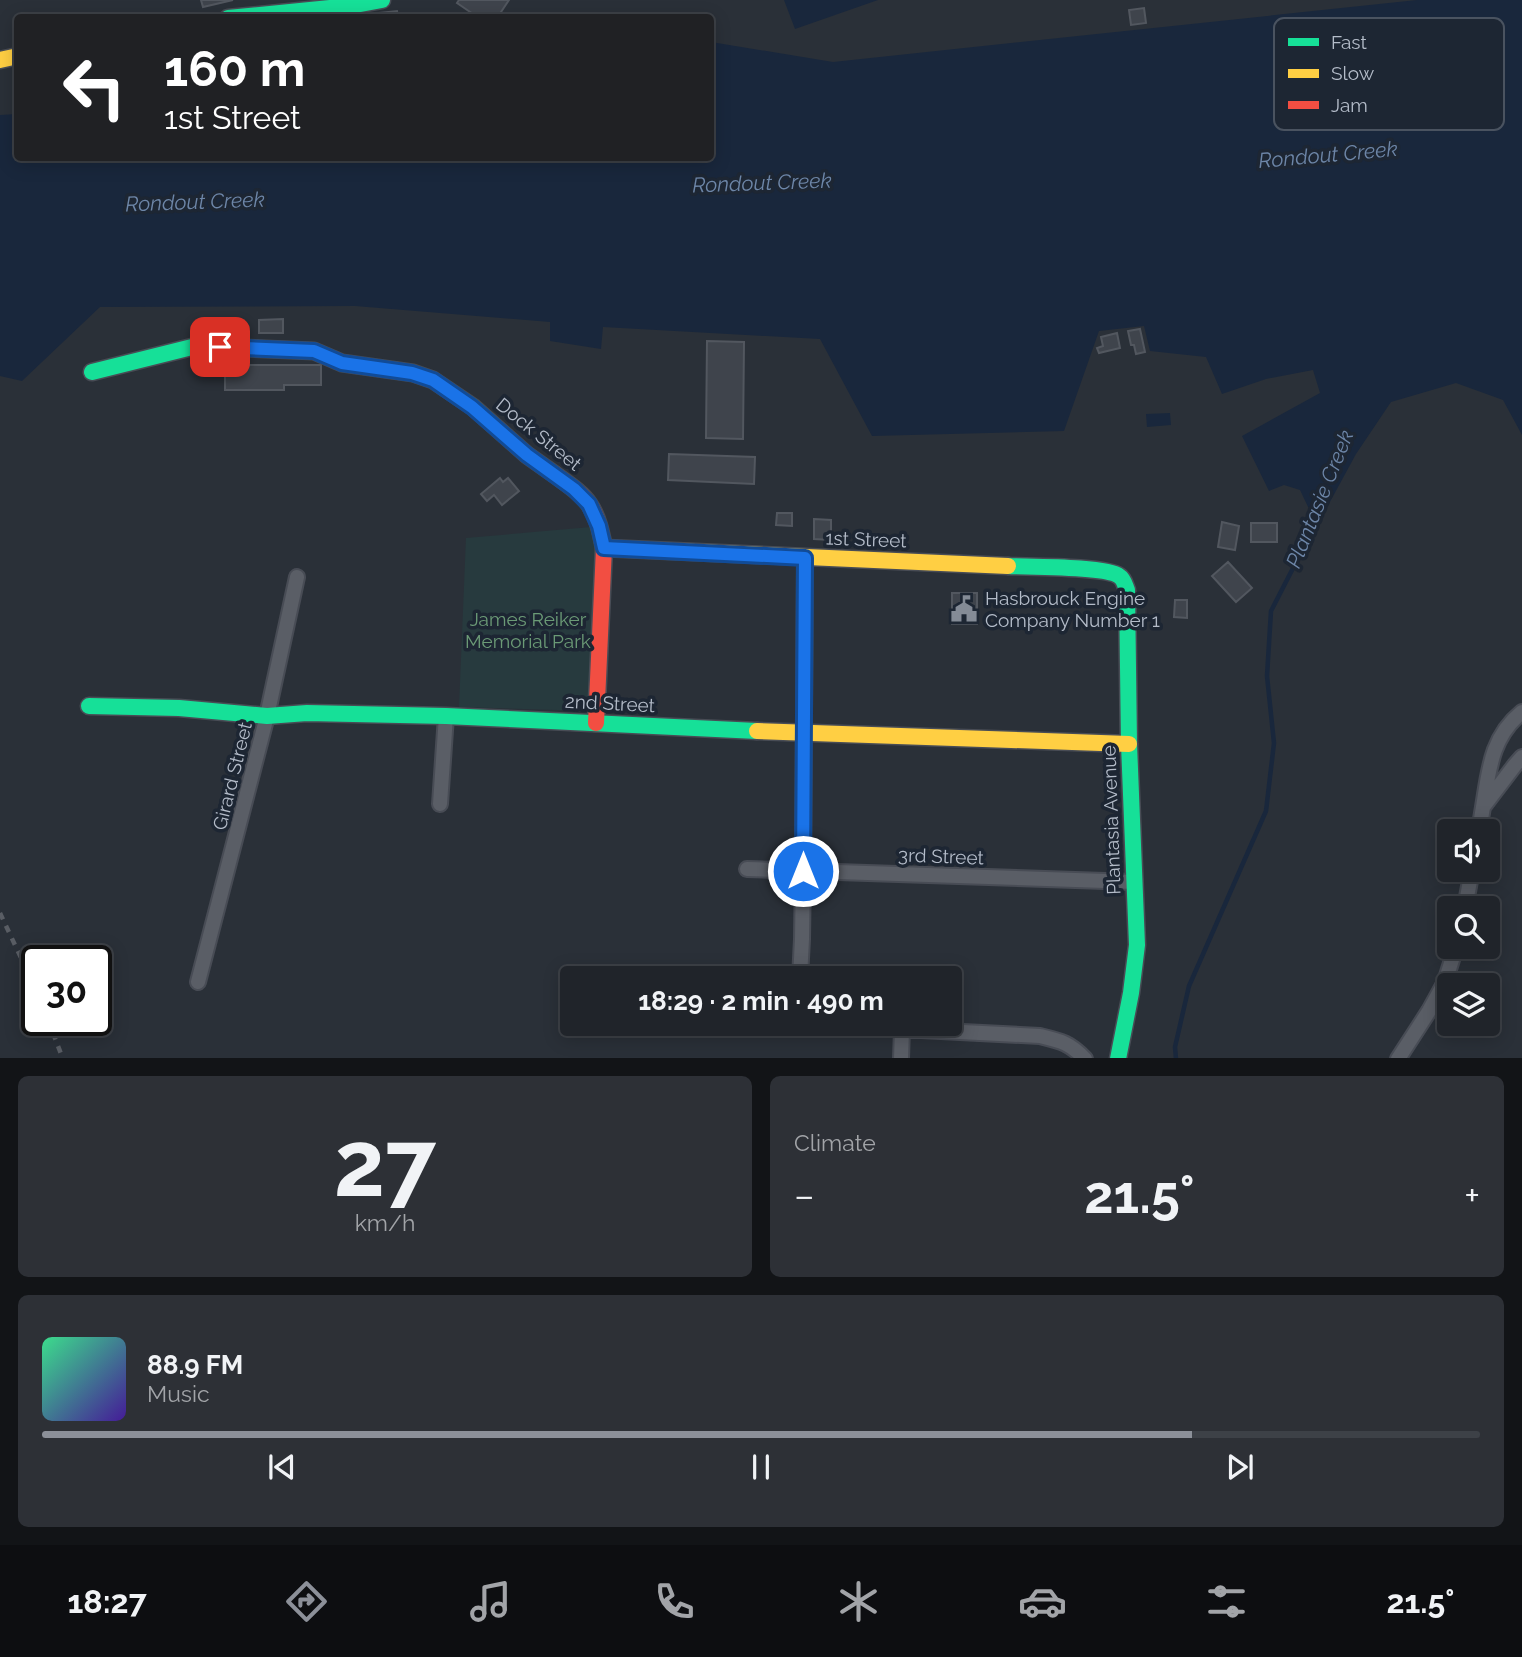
<!DOCTYPE html>
<html lang="en">
<head>
<meta charset="utf-8">
<style>
	:root { --surface:#20242a; --page:#2d3036; --text:#f1f3f6; --muted:#a2a4a8; --line:#3d4147; --accent:#8c9099 }
	body { margin:0; font-family:Raleway,sans-serif; background:var(--page); color:var(--text); height:100vh; display:flex; flex-direction:column; font-size:26px; white-space:nowrap }
	* { box-sizing:border-box; margin:0 }
	p { font-size:23px; color:var(--muted) }
	.icon { flex:none; width:38px; height:38px; fill:none; stroke:currentColor; stroke-width:2; stroke-linecap:round; stroke-linejoin:round }
	.map { position:relative; height:1058px; overflow:hidden }
	.sheet { display:flex; flex-direction:column; gap:18px; padding:18px; background:#121417; flex:1 }
	.sheet>* { flex:none }
	.top-card { position:absolute; left:14px; top:14px; width:700px; height:147px; border-radius:7px; box-shadow:0 4px 18px #0003,0 0 0 2px var(--line); background:#202124; color:#fff; overflow:hidden }
	.tools { position:absolute; left:1437px; top:819px; display:grid; gap:14px }
	.tools a { display:grid; place-items:center; width:63px; height:63px; border-radius:7px; background:var(--surface); box-shadow:0 4px 18px #0003,0 0 0 2px var(--line); font-size:35px }
	.speed { position:absolute; left:21px; top:945px; display:flex; gap:14px; font-size:35px; font-weight:700; text-align:center }
	.speed>* { display:grid; place-content:center; width:91px; height:91px; border-radius:50%; background:var(--surface); box-shadow:0 4px 18px #0003,0 0 0 2px var(--line); line-height:1 }
	.speed .limit { border:4px solid #111; border-radius:10px; background:#fff; color:#111 }
	.pin { position:absolute; display:grid; place-items:center; width:60px; height:60px; color:#fff; margin:-30px; border-radius:14px; box-shadow:0 4px 10px #0006 }
	.me { position:absolute; width:77px; margin:-38px; rotate:0deg; stroke-linejoin:round; filter:drop-shadow(0 0 5px #0008) }
	.turn { display:flex; align-items:center; gap:24px; height:147px; padding:0 35px; font-size:32px }
	.turn .icon { width:91px; height:91px; stroke-width:2.5 }
	.turn b { display:block; font-size:49px; line-height:60px }
	.big { font-size:52px; font-weight:700; line-height:1.1 }
	.sheet .tile { flex:1; display:flex; flex-direction:column; justify-content:center; gap:10px; min-width:0; padding:0 24px; border-radius:10px; background:var(--page) }
	.sheet .dial { align-items:center; gap:0 }
	.dial b { font-size:91px; line-height:1 }
	.song { display:flex; align-items:center; gap:21px }
	.cover { width:84px; height:84px; border-radius:10px; background:linear-gradient(135deg,hsl(150 70% 55%),hsl(260 70% 35%)) }
	.played { height:7px; border-radius:4px; background:linear-gradient(90deg,var(--accent) 80%,var(--line) 80%) }
	.keys { display:flex; justify-content:space-around; direction:ltr }
	.heat { display:flex; justify-content:space-between; align-items:center; font-size:38px; direction:ltr }
	.sheet .tiles { flex:1; display:grid; gap:18px; grid-template-columns:1fr 1fr }
	.tile:last-child { grid-column:span 2 }
	.trip { position:absolute; left:560px; top:966px; width:402px; height:70px; border-radius:7px; background:var(--surface); box-shadow:0 4px 18px #0003,0 0 0 2px var(--line); font-weight:700; line-height:70px; text-align:center }
	.menu { display:flex; height:112px; justify-content:space-around; align-items:center; background:#0d0e11; color:var(--muted) }
	.menu .icon { width:49px; height:49px }
	.menu .active { color:var(--accent) }
	.menu b { font-size:32px; color:var(--text) }
	.map>svg:first-child { display:block }
</style>
</head>
<body>
<div class="map">
<svg width="1522" height="1059" viewBox="0 0 1522 1059">
	<rect width="100%" height="100%" fill="#2a3038"/>
	<!-- green -->
	<path fill="#273a3e" d="M591 527 600 552 589 711 459 707 466 538Z"/>
	<!-- water -->
	<path fill="#19273c" d="M784 0H878L795 29Z
		M1417 0H1522V435L1503 400 1456 383 1391 402 1356 454 1306 546 1310 511 1300 490 1284 485 1269 491 1242 436 1320 393 1313 370 1266 379 1222 394 1206 357 1150 351 1144 326 1099 331 1064 431 872 436 820 339 603 327 601 349 550 341V322L355 306 100 307 22 381 0 376V115L17 114 18 158H710L711 42 833 62Z
		M1170 413 1171 425 1147 427 1146 414Z"/>
	<g fill="none" stroke-linecap="round" stroke-linejoin="round">
		<!-- stream -->
		<path stroke="#19273c" stroke-width="4.5" d="M1176 1059 1175 1047 1189 986 1266 811 1274 743 1267 676 1271 611 1307 541"/>
	</g>
	<!-- building -->
	<path fill="#3f444c" stroke="#52575f" stroke-width="2" d="M201 0H233L203 7Z
		M459 0H509L497 18H479L457 3Z
		M1144 8 1146 23 1131 25 1129 10Z
		M397 11 398 18H370V14Z
		M283 319V333H259V320Z
		M1140 329 1145 352 1136 354 1134 345H1131L1128 331Z
		M1117 333 1120 348 1099 353 1097 348 1103 346 1101 337Z
		M707 341 744 342 743 439 706 438Z
		M225 365H321V385H284V390H225Z
		M669 454 755 457 754 484 668 480Z
		M500 478 503 482 508 478 519 491 502 505 494 495 487 501 481 494Z
		M777 513H792V526L776 525Z
		M814 519 831 520V540L814 539Z
		M1222 522 1239 526 1235 550 1218 547Z
		M1251 523H1277V542H1251Z
		M1228 562 1252 588 1236 602 1212 576Z
		M952 593H977V624H952Z
		M1175 600H1187V618L1174 617Z"/>
	<g fill="none" stroke-linecap="round" stroke-linejoin="round">
		<!-- street casing -->
		<g stroke="#484c55" stroke-width="18">
			<path id="street" d="M440 804 446 716
				M1483 807C1489 770 1491 737 1522 712
				M1479 831 1483 807 1515 765 1522 757
				M747 869 1135 882
				M1465 908 1472 870
				M800 978 802 939 803 871 805 558
				M198 982 267 716 297 577
				M804 1024 1040 1036C1061 1041 1070 1043 1085 1059
				M901 1059 902 1029
				M1398 1059 1429 1011 1445 982 1456 947"/>
		</g>
		<!-- fast casing -->
		<g stroke="#484c55" stroke-width="19">
			<path id="fast" d="M228 18 350 6 382 0
				M92 372 196 346 314 351 342 363 413 373 433 380 473 407 527 455 554 474
				M1008 566C1028 567 1106 566 1119 576 1124 579 1125 585 1127 590L1129 744 1137 945 1131 993 1118 1059
				M89 706 179 708 267 716 307 713 446 716 757 731"/>
		</g>
		<!-- slow casing -->
		<g stroke="#484c55" stroke-width="19">
			<path id="slow" d="M0 60 18 56
				M604 548 1008 566
				M757 731 1129 744"/>
		</g>
		<!-- jam casing -->
		<g stroke="#484c55" stroke-width="19">
			<path id="jam" d="M554 474C566 483 581 492 589 504 598 517 601 533 604 548L596 723"/>
		</g>
		<!-- street -->
		<use href="#street" stroke="#5a5e66" stroke-width="14"/>
		<!-- fast -->
		<use href="#fast" stroke="#16e098" stroke-width="16"/>
		<!-- slow -->
		<use href="#slow" stroke="#ffcf43" stroke-width="16"/>
		<!-- jam -->
		<use href="#jam" stroke="#f24e42" stroke-width="16"/>
		<!-- rail -->
		<path stroke="#595d64" stroke-width="4.5" stroke-dasharray="7 7" stroke-linecap="butt" d="M0 913 37 992
			M48 1020 63 1059"/>
	</g>
	<g fill="none" stroke-linecap="round" stroke-linejoin="round">
		<!-- route casing -->
		<g stroke="#114b97" stroke-width="18">
			<path id="route" d="M220 347 314 351 342 363 412 373 433 380 472 407 527 455 574 489 589 504 599 526 604 548 805 558 803 871"/>
		</g>
		<!-- route -->
		<use href="#route" stroke="#1a73e8" stroke-width="12"/>
	</g>
	<!-- icons -->
	<defs>
		<g id="civic-bare" transform="scale(2.1)"><path d="M-.6-6.5H3V-4.5H.6V-3L4-1V1h2V6H-6V1h2V-1L-.6-3ZM-1.2 2.5V6h2.4V2.5Z" fill="#848b96" stroke="#1d2633" stroke-width="2.5" paint-order="stroke"/></g>
	</defs>
	<g fill-rule="evenodd">
		<use href="#civic-bare" x="964" y="609"/>
	</g>
	<g text-anchor="middle" stroke-width="7" stroke-linejoin="round" paint-order="stroke">
		<!-- street labels -->
		<g font-size="19" fill="#b4bcc9" stroke="#1d2633">
			<text transform="translate(539 434) rotate(39)" y="7">Dock Street</text>
			<text transform="translate(866 539) rotate(2)" y="7">1st Street</text>
			<text transform="translate(610 703) rotate(3)" y="7">2nd Street</text>
			<text transform="translate(232 776) rotate(-76)" y="7">Girard Street</text>
			<text transform="translate(1111 820) rotate(-92)" y="7">Plantasia Avenue</text>
			<text transform="translate(941 856) rotate(2)" y="7">3rd Street</text>
		</g>
		<!-- poi labels -->
		<g font-size="19" fill="#b4bcc9" stroke="#1d2633" text-anchor="start">
			<text x="985" y="605">Hasbrouck Engine<tspan x="985" dy="22">Company Number 1</tspan></text>
		</g>
		<!-- park labels -->
		<g font-size="19" fill="#6b9a76" stroke="#1d2633">
			<text x="528" y="626">James Reiker<tspan x="528" dy="22">Memorial Park</tspan></text>
		</g>
		<!-- water labels -->
		<g font-size="21" font-style="italic" fill="#6d86a8" stroke="#1d2633">
			<text transform="translate(1328 155) rotate(-5)" y="7">Rondout Creek</text>
			<text transform="translate(762 183) rotate(-2)" y="7">Rondout Creek</text>
			<text transform="translate(195 202) rotate(-2)" y="7">Rondout Creek</text>
			<text transform="translate(1320 499) rotate(-68)" y="7">Plantasie Creek</text>
		</g>
	</g>
	<!-- legend -->
	<rect x="1274" y="18" width="230" height="112" rx="10" fill="#1d2633" stroke="#4a5360" stroke-width="2"/>
	<rect x="1288" y="38" width="31" height="8" fill="#16e098"/>
	<rect x="1288" y="69" width="31" height="9" fill="#ffcf43"/>
	<rect x="1288" y="101" width="31" height="8" fill="#f24e42"/>
	<g font-size="19" fill="#b4bcc9">
		<text x="1331" y="49">Fast</text>
		<text x="1331" y="80">Slow</text>
		<text x="1331" y="112">Jam</text>
	</g>
</svg>
<div class="tools">
<a><svg class="icon" aria-label="sound" viewBox="0 0 24 24"><path d="M4 9h4l5-4v14l-5-4H4zM17 9q2 3 0 6"/></svg></a>
<a><svg class="icon" aria-label="search" viewBox="0 0 24 24"><circle cx="10" cy="10" r="6"/><path d="M15 15l6 6"/></svg></a>
<a><svg class="icon" aria-label="layers" viewBox="0 0 24 24"><path d="M12 4l9 5-9 5-9-5zM3 14l9 5 9-5"/></svg></a>
</div>
<div class="speed"><div class="limit">30</div></div>
<div class="pin" style="left:220px;top:347px;background:#d93025"><svg class="icon" aria-label="arrive" viewBox="0 0 24 24"><path d="M6 21V4h12l-3 4 3 4H6"/></svg></div>
<svg class="me" style="left:803px;top:871px" viewBox="-20 -20 40 40"><circle r="17" fill="#1a73e8" stroke="#fff" stroke-width="3"/><path d="M0-11L8 9 0 5-8 9z" fill="#fff"/></svg>
<div class="trip">18:29 · 2 min · 490 m</div>
<div class="top-card">
<div class="turn"><svg class="icon" aria-label="left" viewBox="0 0 24 24"><path d="M17 20v-9H6M10 6l-5 5 5 5"/></svg><div><b>160 m</b>1st Street</div></div>
</div>
</div>
<section class="sheet">
<div class="tiles">
<div class="tile dial"><b>27</b><p>km/h</p></div>
<div class="tile"><p>Climate</p>
<div class="heat"><a>−</a><b class="big">21.5°</b><a>+</a></div>
</div>
<div class="tile">
<div class="song"><i class="cover"></i><div><b>88.9 FM</b><p>Music</p></div></div>
<div class="played"></div>
<div class="keys"><svg class="icon" aria-label="previous" viewBox="0 0 24 24"><path d="M18 5L8 12l10 7zM5 5v14"/></svg><svg class="icon" aria-label="pause" viewBox="0 0 24 24"><path d="M8 5v14M16 5v14"/></svg><svg class="icon" aria-label="next" viewBox="0 0 24 24"><path d="M6 5l10 7-10 7zM19 5v14"/></svg></div>
</div>
</div>
</section>
<nav class="menu">
<b>18:27</b>
<svg class="icon active" aria-label="directions" viewBox="0 0 24 24"><path d="M12 3l9 9-9 9-9-9zM9 14v-3h6M13 9l2 2-2 2"/></svg>
<svg class="icon" aria-label="music" viewBox="0 0 24 24"><path d="M9 18V5l10-2v13"/><circle cx="6" cy="18" r="3"/><circle cx="16" cy="16" r="3"/></svg>
<svg class="icon" aria-label="phone" viewBox="0 0 24 24"><path d="M5 4h4l2 5-3 2q2 4 5 5l2-3 5 2v4C11 20 4 13 5 4z"/></svg>
<svg class="icon" aria-label="climate" viewBox="0 0 24 24"><path d="M12 3v18M4 7l16 10M4 17L20 7"/></svg>
<svg class="icon" aria-label="car" viewBox="0 0 24 24"><path d="M5 17H2v-5l4-1 3-4h7l3 4 3 1v5h-3M9 17h6M6 11h13"/><circle cx="7" cy="17" r="2"/><circle cx="17" cy="17" r="2"/></svg>
<svg class="icon" aria-label="filters" viewBox="0 0 24 24"><path d="M4 7h16M4 17h16"/><circle cx="9" cy="7" r="2"/><circle cx="15" cy="17" r="2"/></svg>
<b>21.5°</b>
</nav>
</body>
</html>
